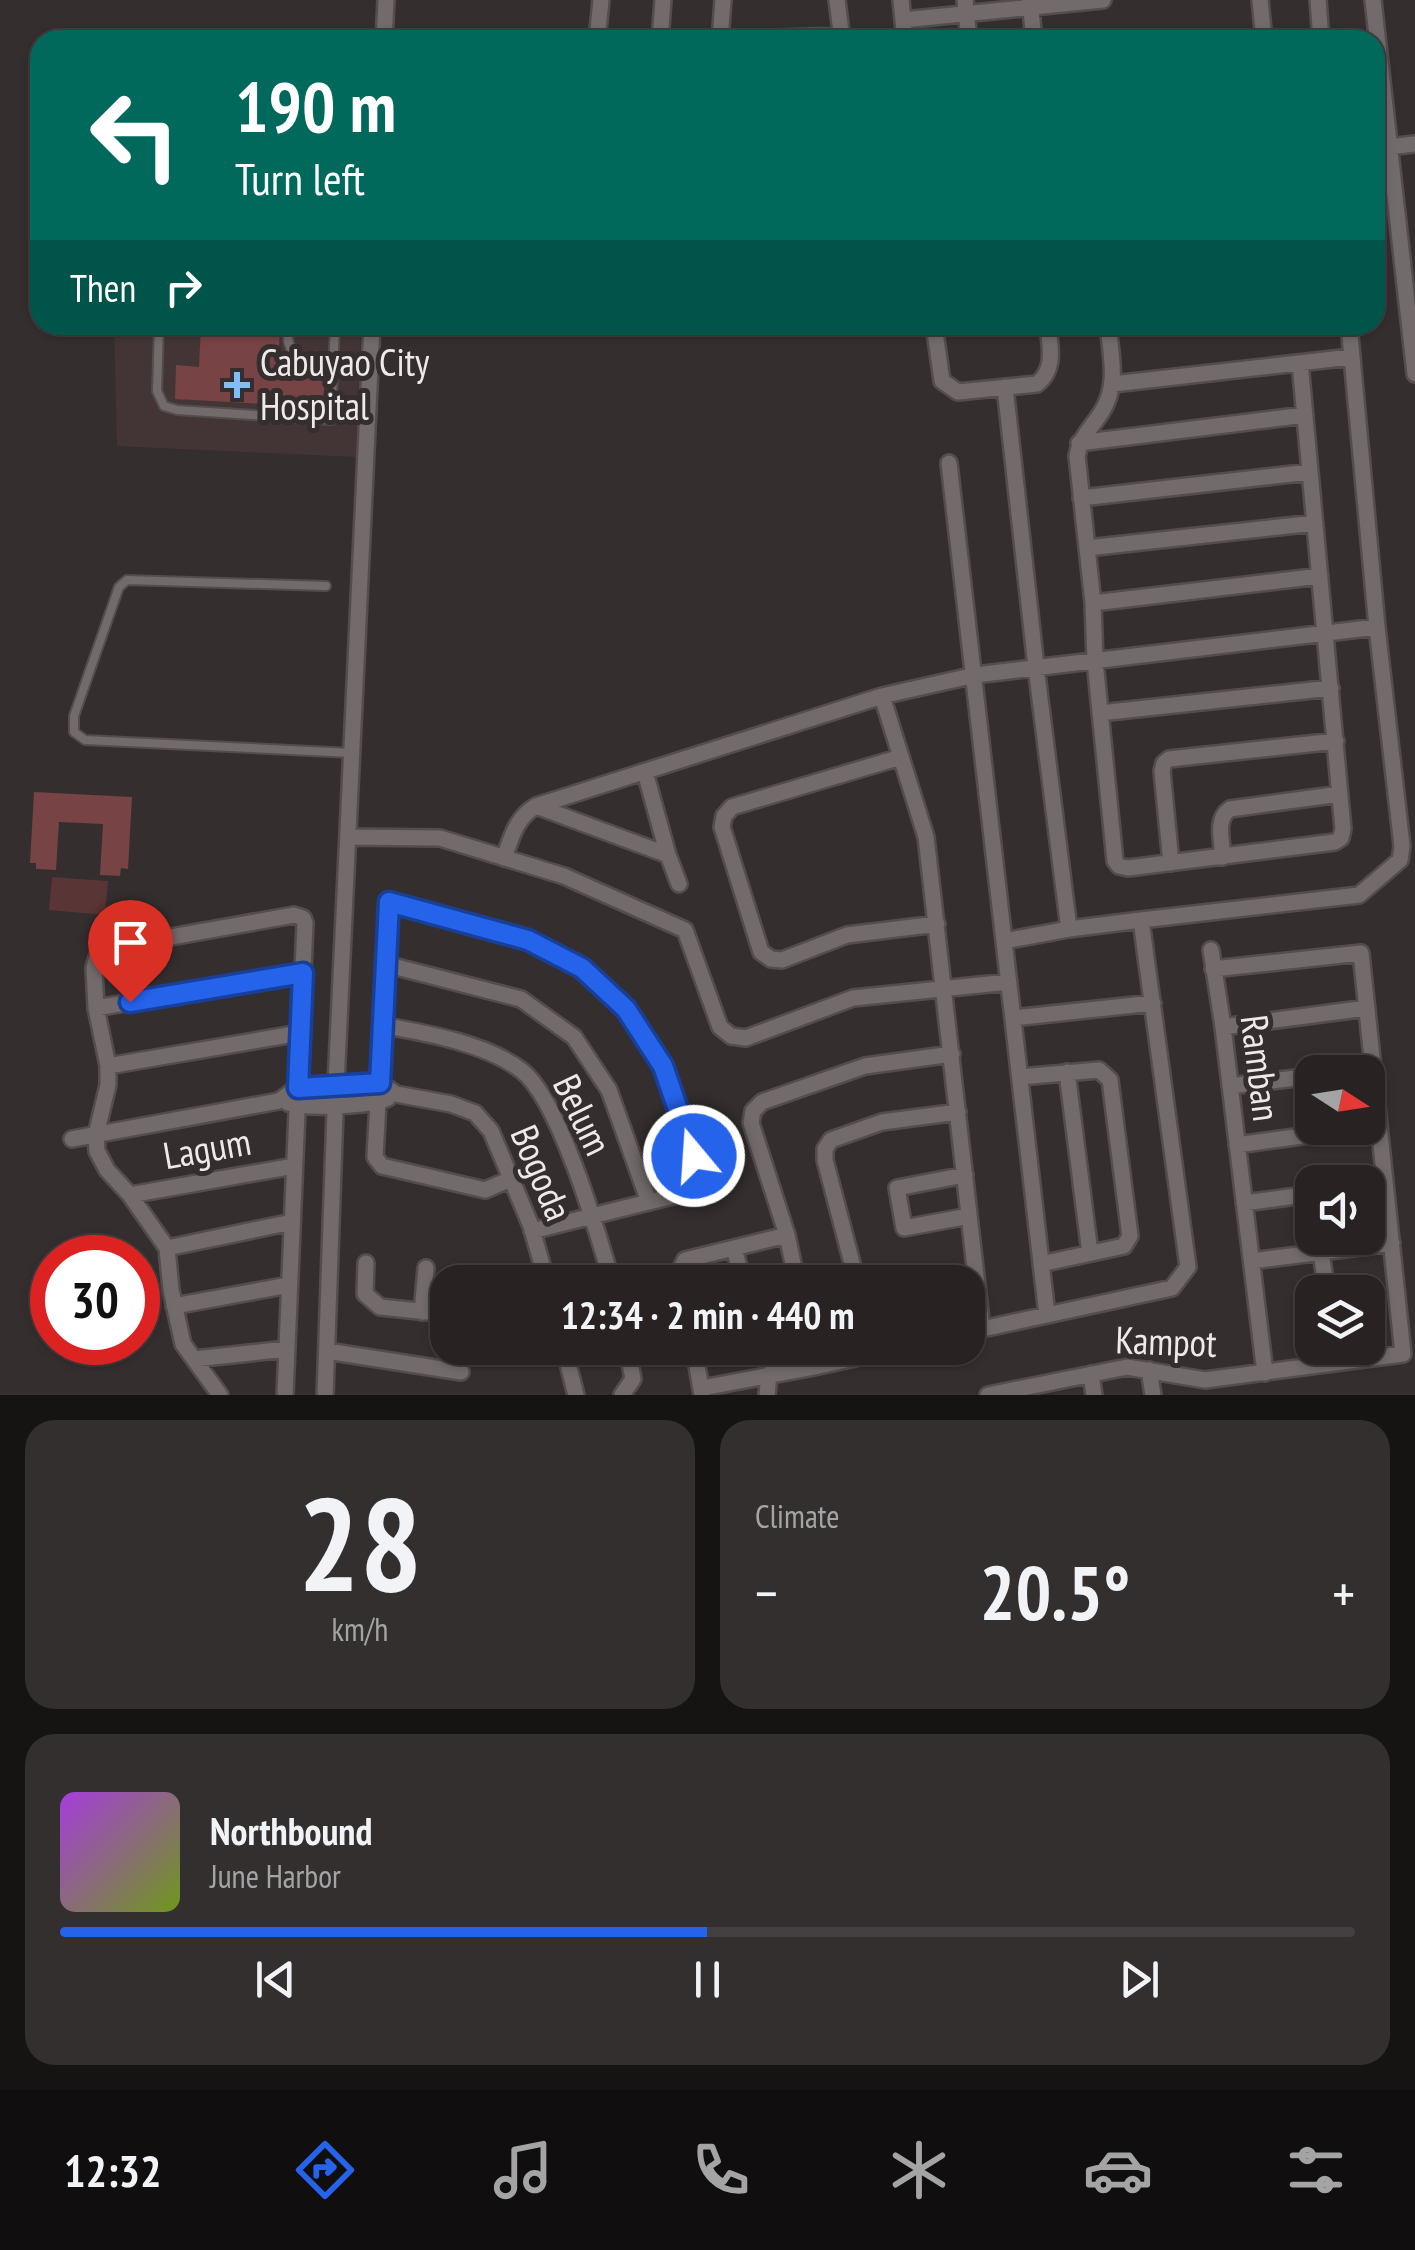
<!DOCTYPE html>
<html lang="en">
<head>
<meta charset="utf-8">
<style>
	:root { --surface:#282222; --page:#342f2f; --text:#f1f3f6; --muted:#a5a4a5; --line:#443f40; --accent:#2563eb }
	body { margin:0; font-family:"PT Sans Narrow",sans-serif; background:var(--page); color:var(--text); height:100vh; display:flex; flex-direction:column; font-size:38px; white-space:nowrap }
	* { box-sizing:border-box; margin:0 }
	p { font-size:32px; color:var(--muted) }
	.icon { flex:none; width:55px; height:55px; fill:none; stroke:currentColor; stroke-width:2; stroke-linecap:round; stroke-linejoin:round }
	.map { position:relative; height:1395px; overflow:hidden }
	.details { display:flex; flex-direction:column; gap:25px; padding:25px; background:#161313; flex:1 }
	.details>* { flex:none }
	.top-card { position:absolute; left:30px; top:30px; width:1355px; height:305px; border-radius:30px; box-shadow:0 2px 8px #0004,0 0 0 2px var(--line); background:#00695c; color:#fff; overflow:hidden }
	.needle { width:65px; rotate:102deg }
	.controls { position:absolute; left:1295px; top:1055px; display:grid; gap:20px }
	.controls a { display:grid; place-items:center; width:90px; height:90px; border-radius:20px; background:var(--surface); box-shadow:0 2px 8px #0004,0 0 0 2px var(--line); font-size:50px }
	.speed { position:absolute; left:30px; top:1235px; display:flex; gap:20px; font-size:50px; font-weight:700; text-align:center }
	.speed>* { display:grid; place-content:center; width:130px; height:130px; border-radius:50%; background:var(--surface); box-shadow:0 2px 8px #0004,0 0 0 2px var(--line); line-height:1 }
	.speed .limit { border:15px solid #d22; background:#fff; color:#111 }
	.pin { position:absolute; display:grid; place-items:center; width:85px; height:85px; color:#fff; margin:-102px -42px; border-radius:50% 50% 50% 0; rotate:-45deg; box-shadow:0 0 10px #0007 }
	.pin .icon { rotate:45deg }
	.me { position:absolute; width:110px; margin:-55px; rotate:342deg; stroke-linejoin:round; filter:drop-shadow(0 0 8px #0008) }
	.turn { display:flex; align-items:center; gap:35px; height:210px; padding:0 40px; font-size:45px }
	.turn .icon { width:130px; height:130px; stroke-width:2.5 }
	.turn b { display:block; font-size:70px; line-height:85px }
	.then { display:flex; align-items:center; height:95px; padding:0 40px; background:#0003; gap:20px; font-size:38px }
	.big { font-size:75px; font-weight:600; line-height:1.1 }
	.details .card { flex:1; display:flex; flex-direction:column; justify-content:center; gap:15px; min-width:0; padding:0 35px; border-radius:30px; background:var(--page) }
	.details .dial { align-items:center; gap:0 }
	.dial b { font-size:130px; line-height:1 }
	.song { display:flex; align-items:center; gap:30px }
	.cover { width:120px; height:120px; border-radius:15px; background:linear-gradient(135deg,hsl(280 70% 55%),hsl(80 70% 35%)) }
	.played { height:10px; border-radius:5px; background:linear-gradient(90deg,var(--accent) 50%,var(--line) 50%) }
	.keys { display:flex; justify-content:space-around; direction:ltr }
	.heat { display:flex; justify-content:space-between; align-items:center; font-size:55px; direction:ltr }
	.details .tiles { flex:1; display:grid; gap:25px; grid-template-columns:1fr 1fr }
	.card:last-child { grid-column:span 2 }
	.trip { position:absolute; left:430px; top:1265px; width:555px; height:100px; border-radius:30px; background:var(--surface); box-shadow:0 2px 8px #0004,0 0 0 2px var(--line); font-weight:600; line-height:100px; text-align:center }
	.dock { display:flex; height:160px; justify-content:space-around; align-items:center; background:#100e0e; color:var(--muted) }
	.dock .icon { width:70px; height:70px }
	.dock .selected { color:var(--accent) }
	.dock b { font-size:45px; color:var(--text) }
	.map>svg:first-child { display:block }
</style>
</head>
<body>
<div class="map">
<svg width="1415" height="1395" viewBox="0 0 1415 1395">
	<rect width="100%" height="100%" fill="#352e2e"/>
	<!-- built -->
	<path fill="#433535" d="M114 325H361L356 457 117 446Z"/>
	<!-- green -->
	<path fill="#5a3535" d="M52 877 108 881 105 915 49 910Z"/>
	<!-- building -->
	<path fill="#774344" d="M201 325H280L278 371 325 373 323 407 175 399 176 365 199 367Z
		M34 792 132 797 128 869 121 868 120 876 100 875 103 824 59 822 56 870 36 869V863H30Z"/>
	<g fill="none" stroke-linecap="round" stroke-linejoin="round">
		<!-- service casing -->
		<g stroke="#534d4d" stroke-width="12">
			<path id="service" d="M159 325 157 391 164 406 177 410 331 420 335 325
				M290 325C285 340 289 352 303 360L369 368
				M326 586 127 580 119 587 74 716V732L85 740 352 753"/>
		</g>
		<!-- minor casing -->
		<g stroke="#534d4d" stroke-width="20">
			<path id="minor" d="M837 0 842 40
				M901 0 905 40
				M965 0 969 40
				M1030 0 1034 40
				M1260 0 1264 40
				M1318 0 1321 40
				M1373 0 1415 374
				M903 20 1103 0
				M384 40 386 0
				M597 40 601 0
				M660 40 663 0
				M720 40 723 0
				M778 40V38L841 36
				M1388 147 1415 144
				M934 325 942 381 958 392 1037 384C1056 369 1050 347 1048 325
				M1108 325C1111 356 1119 386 1101 413 1091 428 1080 438 1077 456L1093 603 1095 661 1115 861 1119 866 1128 868 1335 842 1341 838 1343 829 1300 363
				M1113 384 1351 357
				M1005 387 1036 667 1069 929
				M1079 443 1305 415
				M949 463 1047 1315
				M1081 498 1310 472
				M1087 548 1315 523
				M1093 603 1320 576
				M882 696 926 837 982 1329
				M1100 713 1331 688
				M901 757 732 807 724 816 722 827 761 952 771 959 782 960 847 935 937 924
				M645 772 668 855 679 884
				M536 806 668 855
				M349 837 440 838 564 876 685 930 720 1027 731 1036 746 1038 853 998 1009 982
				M1223 857C1222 840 1215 819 1230 809L1340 794
				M504 858C512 836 516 818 536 806L882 696 975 675 1377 627
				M1171 863 1162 771 1164 763 1169 759 1336 741
				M1141 920 1359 895 1400 860 1402 846 1377 627 1349 325
				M1211 950 1223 1027 1265 1373
				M385 964 521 999 574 1037 609 1090 649 1202
				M96 1008 303 973
				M1013 1018 1153 1003
				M381 1025C425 1033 485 1043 521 1070 559 1098 598 1234 612 1282
				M1223 1027 1367 1008
				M108 1066 300 1033
				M1067 1072 1090 1253
				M1346 1072 1373 1069
				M1020 1077 1099 1070 1110 1080 1130 1236 1124 1246 1041 1264
				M1230 1086 1312 1076
				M288 1103C305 1109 372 1106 388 1098
				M72 1139 279 1101 298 1087 380 1083 396 1094 451 1104 475 1113 491 1131 531 1226 547 1282
				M1237 1145 1360 1128
				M965 1175 897 1188 904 1228 969 1216
				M511 1179 485 1190 382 1166 375 1157 389 902 528 940 582 968 626 1009 663 1066 705 1188 532 1231
				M130 1195 294 1166
				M1244 1203 1312 1194
				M167 1248 292 1222
				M734 1248 743 1282
				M1321 1252 1327 1292
				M1252 1261 1392 1243
				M366 1263 365 1294 380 1307 448 1314
				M484 1282V1276
				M682 1282 680 1270 685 1260 787 1235
				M797 1282 787 1235 751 1123 753 1111 762 1102 865 1066 952 1054
				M857 1282 825 1160V1149L831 1140 882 1122 958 1112
				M932 1282 975 1273
				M174 1306 289 1285
				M422 1312 426 1268
				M968 1332 1172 1288 1188 1267 1141 920 1069 929 1004 941
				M564 1348 576 1395
				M694 1348 702 1395
				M810 1348 814 1367
				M327 1351 461 1372
				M194 1359 287 1349
				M1149 1370 1153 1395
				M1091 1374 1094 1395
				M702 1388 814 1367 901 1348
				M220 1395 183 1344 171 1290 167 1248 130 1195 107 1170 97 1151 96 1135 108 1085V1066L96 1008 94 968 97 957 109 948 294 915 303 918 305 923 285 1395
				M325 1395 336 1084 372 325
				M622 1395 633 1379 627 1348
				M767 1395 769 1374
				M988 1395 1127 1367 1205 1380 1403 1354 1361 953 1213 969"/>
		</g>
		<!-- service -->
		<use href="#service" stroke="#736b6b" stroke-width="8"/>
		<!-- minor -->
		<use href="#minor" stroke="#736b6b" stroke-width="15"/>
	</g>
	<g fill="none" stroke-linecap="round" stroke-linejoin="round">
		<!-- route casing -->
		<g stroke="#184099" stroke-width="25">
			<path id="route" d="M130 1002 303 973 298 1088 380 1083 389 902 528 940 582 968 626 1009 663 1066 694 1156"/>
		</g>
		<!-- route -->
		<use href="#route" stroke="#2563eb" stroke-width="18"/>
	</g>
	<!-- markers -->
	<path fill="#81bdfa" stroke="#352e2e" stroke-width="4" d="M232 370h10v10h10v10h-10v10h-10v-10h-10v-10h10z"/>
	<g text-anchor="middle" stroke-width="10" stroke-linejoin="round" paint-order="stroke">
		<!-- poi labels -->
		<g font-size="38" fill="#efeaea" stroke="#352e2e" text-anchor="start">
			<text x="260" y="376">Cabuyao City<tspan x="260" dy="44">Hospital</tspan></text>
		</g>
		<!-- street labels -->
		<g font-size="38" fill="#efeaea" stroke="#352e2e">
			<text transform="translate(1260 1068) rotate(83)" y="13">Ramban</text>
			<text transform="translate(582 1115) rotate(64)" y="13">Belum</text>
			<text transform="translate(207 1149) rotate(-10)" y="13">Lagum</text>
			<text transform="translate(541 1173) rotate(67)" y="13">Bogoda</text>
			<text transform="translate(1166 1342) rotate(2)" y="13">Kampot</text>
		</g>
	</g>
</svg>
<div class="controls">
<a><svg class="needle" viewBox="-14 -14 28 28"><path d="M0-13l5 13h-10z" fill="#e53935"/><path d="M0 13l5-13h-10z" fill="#a5a4a5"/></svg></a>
<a><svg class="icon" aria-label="sound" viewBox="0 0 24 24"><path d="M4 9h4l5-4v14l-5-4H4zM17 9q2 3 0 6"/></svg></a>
<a><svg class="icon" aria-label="layers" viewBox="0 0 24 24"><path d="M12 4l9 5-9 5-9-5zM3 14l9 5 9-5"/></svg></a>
</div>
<div class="speed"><div class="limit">30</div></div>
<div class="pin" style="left:130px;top:1002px;background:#d93025"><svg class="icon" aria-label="arrive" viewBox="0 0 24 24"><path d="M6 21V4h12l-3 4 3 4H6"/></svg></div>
<svg class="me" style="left:694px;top:1156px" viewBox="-20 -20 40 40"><circle r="17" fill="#2563eb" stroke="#fff" stroke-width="3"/><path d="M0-11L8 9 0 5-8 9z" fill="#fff"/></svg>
<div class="trip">12:34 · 2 min · 440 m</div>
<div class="top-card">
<div class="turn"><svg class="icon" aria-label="left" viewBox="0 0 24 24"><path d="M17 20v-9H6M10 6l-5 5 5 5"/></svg><div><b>190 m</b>Turn left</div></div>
<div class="then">Then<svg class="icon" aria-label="right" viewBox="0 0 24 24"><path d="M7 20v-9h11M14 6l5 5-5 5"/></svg></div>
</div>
</div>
<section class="details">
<div class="tiles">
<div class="card dial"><b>28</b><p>km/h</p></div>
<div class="card"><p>Climate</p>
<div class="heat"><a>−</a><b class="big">20.5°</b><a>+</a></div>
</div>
<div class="card">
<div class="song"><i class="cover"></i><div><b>Northbound</b><p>June Harbor</p></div></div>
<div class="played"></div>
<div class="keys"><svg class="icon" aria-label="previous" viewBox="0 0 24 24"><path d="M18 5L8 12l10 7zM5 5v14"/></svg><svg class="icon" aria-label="pause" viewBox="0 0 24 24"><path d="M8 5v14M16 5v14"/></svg><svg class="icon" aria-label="next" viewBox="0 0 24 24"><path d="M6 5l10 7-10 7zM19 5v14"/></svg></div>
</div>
</div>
</section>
<nav class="dock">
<b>12:32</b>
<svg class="icon selected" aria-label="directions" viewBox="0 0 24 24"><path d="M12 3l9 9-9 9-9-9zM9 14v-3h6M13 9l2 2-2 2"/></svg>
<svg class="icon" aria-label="music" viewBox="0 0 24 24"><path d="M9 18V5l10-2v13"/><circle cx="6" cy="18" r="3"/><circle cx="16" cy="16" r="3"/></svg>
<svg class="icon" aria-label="phone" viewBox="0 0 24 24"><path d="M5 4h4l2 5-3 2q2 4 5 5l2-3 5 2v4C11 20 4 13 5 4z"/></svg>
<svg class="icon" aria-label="climate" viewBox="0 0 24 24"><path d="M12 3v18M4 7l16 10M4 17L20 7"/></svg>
<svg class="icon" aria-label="car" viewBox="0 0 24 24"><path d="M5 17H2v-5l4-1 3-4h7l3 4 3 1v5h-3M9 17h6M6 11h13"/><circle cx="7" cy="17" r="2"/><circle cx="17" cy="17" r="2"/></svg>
<svg class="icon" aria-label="filters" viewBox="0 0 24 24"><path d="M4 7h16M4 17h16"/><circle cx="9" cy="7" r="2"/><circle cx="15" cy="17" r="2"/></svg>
</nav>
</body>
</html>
